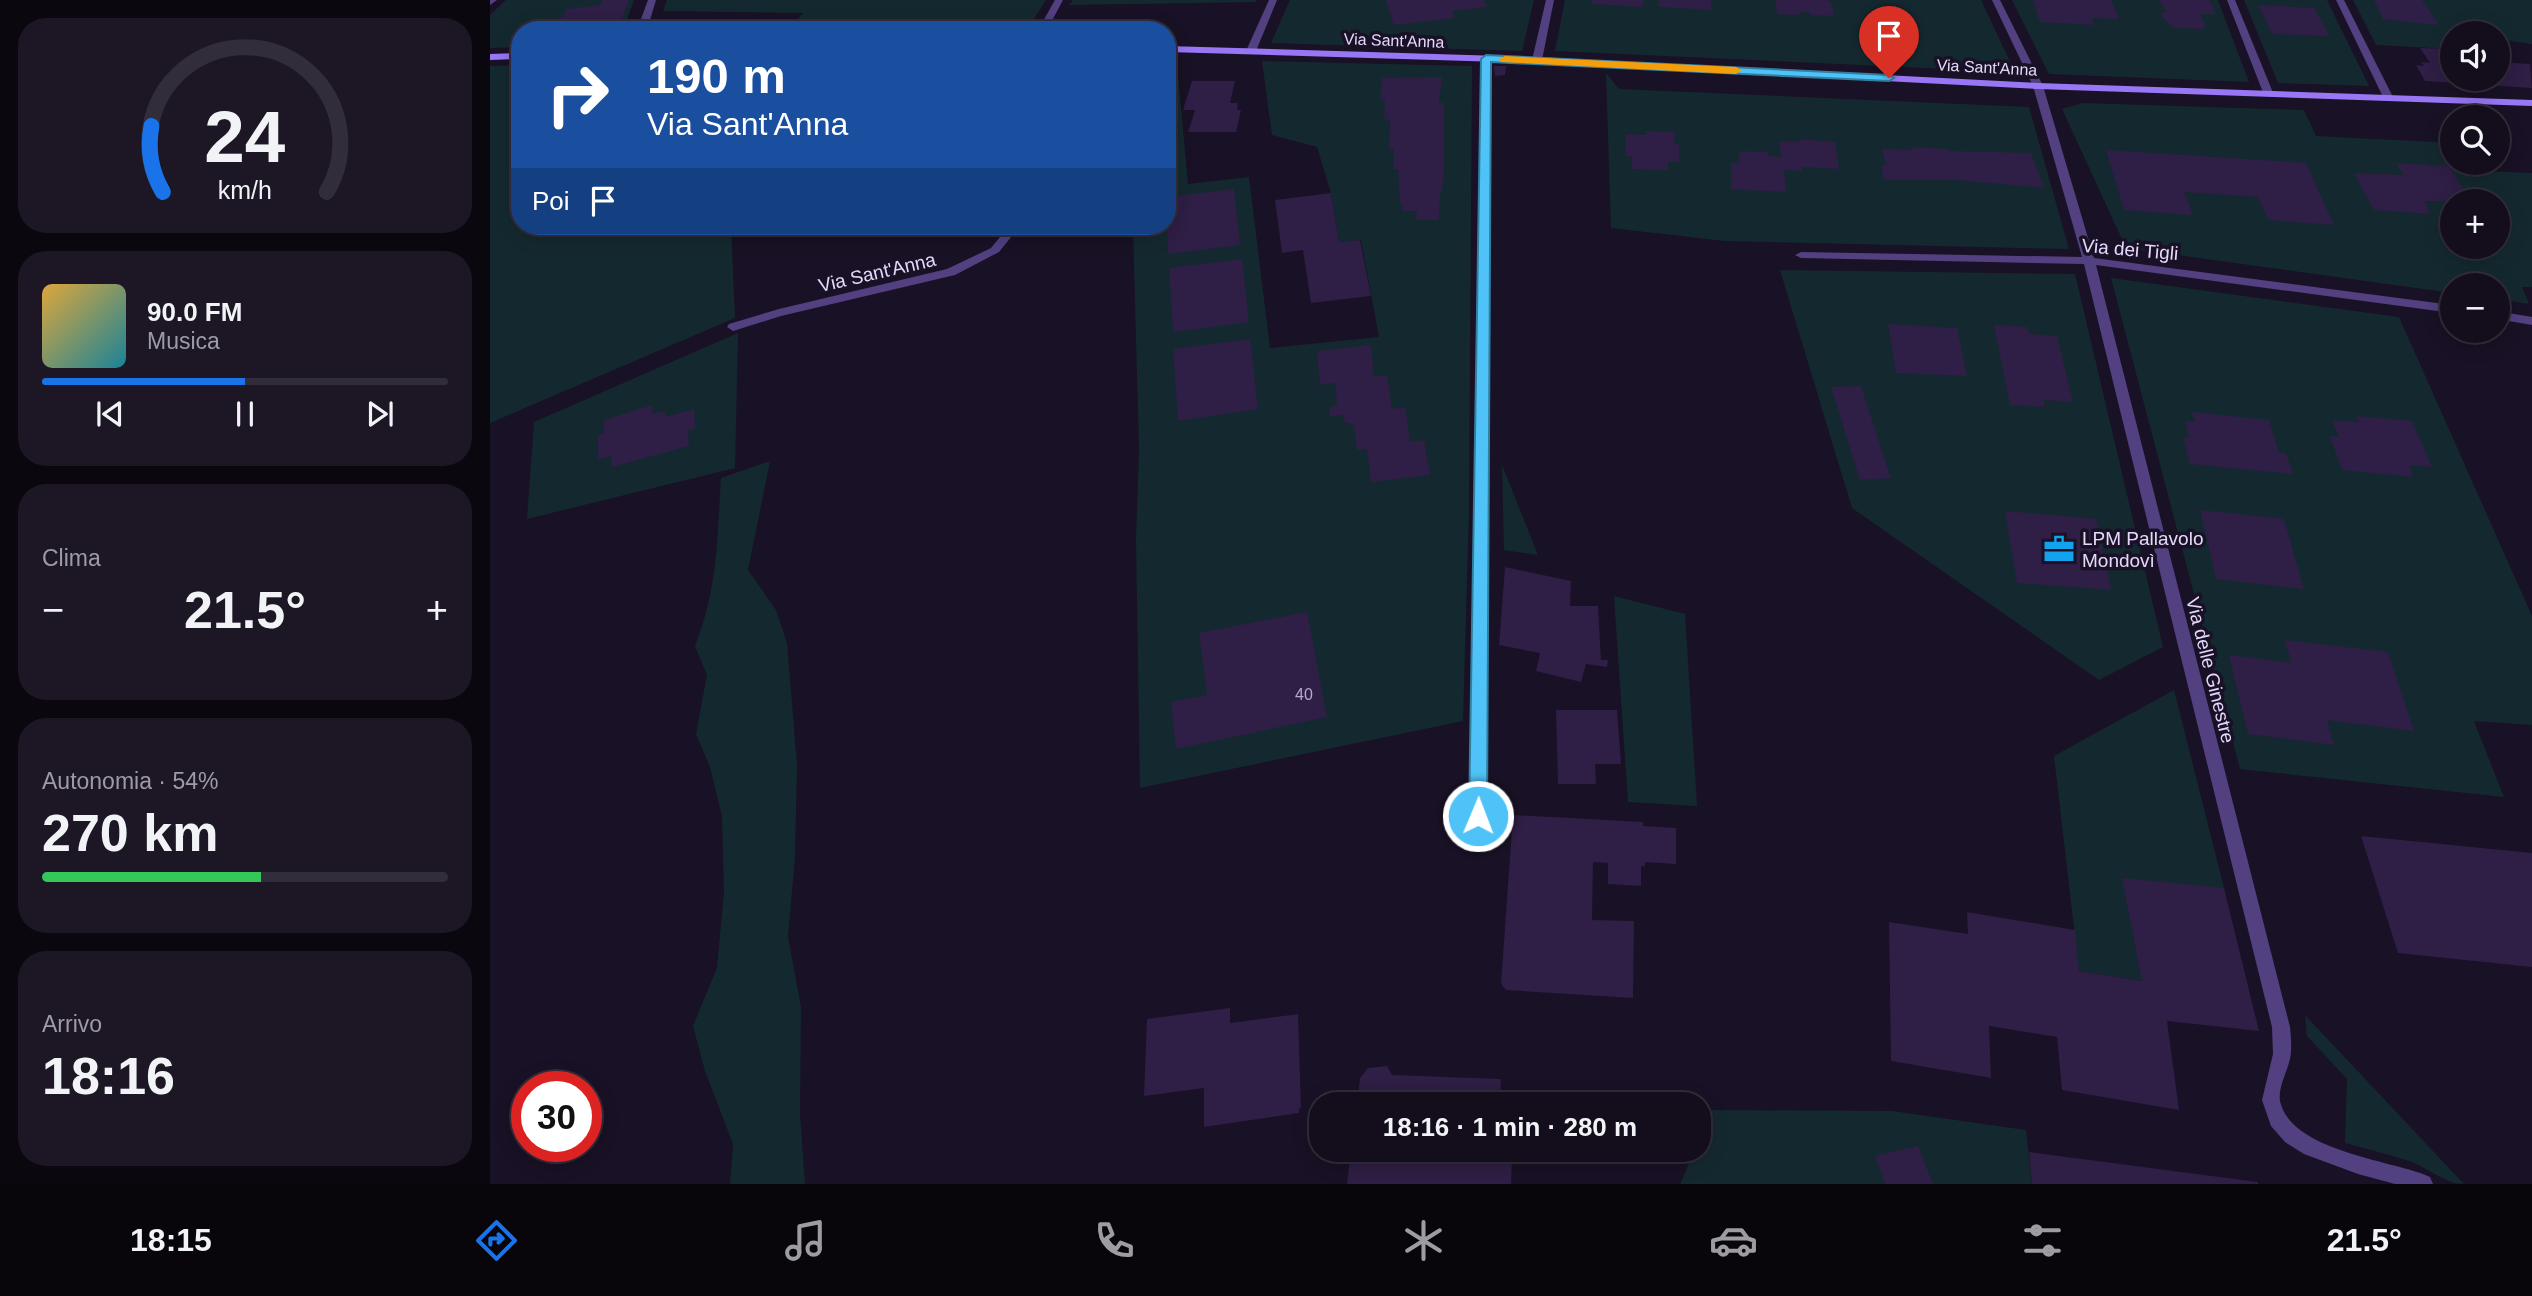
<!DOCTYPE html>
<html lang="it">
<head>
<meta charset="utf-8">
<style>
	:root { --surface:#130d1c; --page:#1c1625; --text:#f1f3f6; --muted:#9d9ca3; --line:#322d3b; --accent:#1a73e8 }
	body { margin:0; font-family:Helvetica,sans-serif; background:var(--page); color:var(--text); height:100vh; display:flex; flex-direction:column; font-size:26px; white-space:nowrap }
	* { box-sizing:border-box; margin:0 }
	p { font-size:23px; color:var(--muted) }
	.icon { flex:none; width:38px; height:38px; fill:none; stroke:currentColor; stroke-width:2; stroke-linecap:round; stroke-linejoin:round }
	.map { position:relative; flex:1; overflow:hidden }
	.details { display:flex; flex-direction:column; gap:18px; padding:18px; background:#0a070f; width:490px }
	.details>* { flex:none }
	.hud { position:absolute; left:21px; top:21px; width:665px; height:214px; border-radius:28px; box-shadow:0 4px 18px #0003,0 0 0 2px var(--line); background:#1a4fa0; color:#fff; overflow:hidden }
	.tools { position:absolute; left:1950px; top:21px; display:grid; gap:14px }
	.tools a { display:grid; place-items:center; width:70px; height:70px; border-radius:50%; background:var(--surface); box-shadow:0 4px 18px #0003,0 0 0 2px var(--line); font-size:35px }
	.speed { position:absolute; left:21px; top:1071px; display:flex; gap:14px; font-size:35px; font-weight:700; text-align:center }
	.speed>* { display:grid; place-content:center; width:91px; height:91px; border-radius:50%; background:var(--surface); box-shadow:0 4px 18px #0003,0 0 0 2px var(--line); line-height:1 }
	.speed .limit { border:10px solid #d22; background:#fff; color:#111 }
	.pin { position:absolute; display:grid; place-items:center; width:60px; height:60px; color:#fff; margin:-72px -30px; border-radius:50% 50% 50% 0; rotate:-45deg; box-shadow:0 0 7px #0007 }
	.pin .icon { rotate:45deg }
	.me { position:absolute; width:77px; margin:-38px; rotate:1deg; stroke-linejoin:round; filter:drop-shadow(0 0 5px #0008) }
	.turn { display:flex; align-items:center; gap:24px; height:147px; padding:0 21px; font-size:32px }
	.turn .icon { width:91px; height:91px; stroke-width:2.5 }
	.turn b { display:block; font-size:49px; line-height:60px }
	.then { display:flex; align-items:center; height:66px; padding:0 21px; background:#0003; gap:14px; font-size:26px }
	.big { font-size:52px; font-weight:700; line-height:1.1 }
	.details .card { flex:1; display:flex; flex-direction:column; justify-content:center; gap:10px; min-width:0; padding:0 24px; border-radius:28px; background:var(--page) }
	.details .dial { align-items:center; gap:0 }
	.dial svg { height:182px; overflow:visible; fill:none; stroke:var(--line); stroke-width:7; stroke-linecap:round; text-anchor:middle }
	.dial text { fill:var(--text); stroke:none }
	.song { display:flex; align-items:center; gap:21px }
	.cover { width:84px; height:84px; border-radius:10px; background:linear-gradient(135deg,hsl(40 70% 55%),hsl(190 70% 35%)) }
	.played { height:7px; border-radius:4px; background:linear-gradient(90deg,var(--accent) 50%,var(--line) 50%) }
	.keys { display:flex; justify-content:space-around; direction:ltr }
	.heat { display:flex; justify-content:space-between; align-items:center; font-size:38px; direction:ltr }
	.charge { height:10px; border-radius:5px; background:linear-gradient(90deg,#34c759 54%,var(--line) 0) }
	.trip { position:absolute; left:819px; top:1092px; width:402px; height:70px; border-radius:28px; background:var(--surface); box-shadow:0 4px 18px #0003,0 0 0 2px var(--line); font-weight:700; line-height:70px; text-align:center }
	.tab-bar { display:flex; height:112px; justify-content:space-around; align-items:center; background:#08050b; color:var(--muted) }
	.tab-bar .icon { width:49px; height:49px }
	.tab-bar .current { color:var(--accent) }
	.tab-bar b { font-size:32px; color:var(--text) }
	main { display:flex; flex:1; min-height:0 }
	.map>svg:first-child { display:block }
</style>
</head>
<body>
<main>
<section class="details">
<div class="card dial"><svg viewBox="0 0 100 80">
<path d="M14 69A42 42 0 1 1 86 69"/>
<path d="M14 69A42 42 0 0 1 9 40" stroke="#1a73e8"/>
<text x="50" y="56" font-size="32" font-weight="700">24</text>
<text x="50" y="72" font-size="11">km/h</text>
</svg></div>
<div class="card">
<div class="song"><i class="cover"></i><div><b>90.0 FM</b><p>Musica</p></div></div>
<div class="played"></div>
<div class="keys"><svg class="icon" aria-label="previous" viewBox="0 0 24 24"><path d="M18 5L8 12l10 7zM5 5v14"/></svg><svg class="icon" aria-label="pause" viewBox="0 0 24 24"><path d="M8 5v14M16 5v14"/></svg><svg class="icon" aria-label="next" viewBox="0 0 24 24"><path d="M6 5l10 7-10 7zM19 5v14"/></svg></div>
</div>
<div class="card"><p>Clima</p>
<div class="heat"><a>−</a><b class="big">21.5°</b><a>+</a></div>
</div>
<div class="card"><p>Autonomia · 54%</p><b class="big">270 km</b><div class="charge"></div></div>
<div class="card"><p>Arrivo</p><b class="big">18:16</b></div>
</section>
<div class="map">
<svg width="2042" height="1184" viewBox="0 0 2042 1184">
	<rect width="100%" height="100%" fill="#191125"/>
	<!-- green -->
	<path fill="#14292f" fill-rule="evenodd" d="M16 0H144L133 30H30V47L0 48V15Z
		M177 0H556L537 30H299L313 13 173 11Z
		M583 0H767L766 2 579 5Z
		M800 0H1044L1032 51 781 43Z
		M1075 0H1491L1525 72 1065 51Z
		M1522 0H1728L1759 82 1559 74Z
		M1754 0H1837L1879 86 1788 83Z
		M1863 0H2042V44L2007 39V33H1962V49L1886 45Z
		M772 61 982 66 979 510 973 721 650 788 646 539 649 450 643 226H677V64H687L698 184 759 177 780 348 889 337 871 240 849 242 841 193 827 147 782 135Z
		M30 65V226H241L245 318 0 423V66Z
		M1116 73 1129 89 1539 107 1579 249 1235 241 1121 228Z
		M1593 103 1814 110 1826 136 1962 143V163H1983L1989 171 2042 173V287H2032L2039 304 2007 299V285H1962V293L1636 248 1572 109ZM1962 201H2007V247H1962Z
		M1290 270 1585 274 1673 647 1609 680 1362 508Z
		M1621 278 1909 317 2042 616V725L1984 721 2014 797 1750 769Z
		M248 333 245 468 37 519 44 422Z
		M280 461 258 570 286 610 297 643 307 765 305 856 298 937 311 1007 310 1114 315 1184H240L243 1144 215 1071 203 1026 227 968 234 892 232 816 220 767 206 734 217 675 205 646C228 588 227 539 231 478Z
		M1012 465 1048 555 1014 550Z
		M1124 596 1195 614 1207 806 1138 802Z
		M1684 690 1734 888 1652 981 1589 971 1564 756Z
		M1815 1015 1974 1184C1955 1184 1937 1167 1919 1161 1898 1154 1876 1149 1855 1143L1857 1079 1817 1036Z
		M1222 1110 1402 1111 1536 1130 1542 1184H1190L1205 1150H1209V1140Z"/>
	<!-- building -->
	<path fill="#2f1e45" d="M112 0H139L129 27 102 30H44L48 20 72 18 76 9 110 5Z
		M896 0H994L997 7 962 11 965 18 904 25Z
		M1102 0H1154L1153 7 1101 4Z
		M1169 0H1221V10L1169 7Z
		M1285 0H1336L1341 2 1344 16 1320 15V12H1310V15L1287 14Z
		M1543 0H1621L1629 19 1602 18 1604 25 1550 22Z
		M1669 0H1719L1726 14H1710L1716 26H1713L1715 29 1684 28 1673 18 1670 12 1677 13Z
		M1884 0H1932L1949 25 1893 19Z
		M1768 5 1824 8 1840 36 1782 34Z
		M1930 48 1962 49V79H2007V62L2040 64 2042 88 1935 81 1926 65 1934 66 1931 62 1940 63Z
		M1004 66H1016L1015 75 1005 76Z
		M952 77 949 103H954V168L952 191H950L949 220H926L927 211H912L913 204H910L908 169H903L904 149H899L900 119 894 120 895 99H890L892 78Z
		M702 81H745L740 103H748L747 110H751L746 132H698L705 110H693Z
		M1156 131 1185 132 1184 144H1189V162H1178V170L1142 169V157L1135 156 1136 134 1156 135Z
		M1309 139 1345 142 1349 169 1312 167V171L1294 170 1296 192 1241 189V163H1249V151L1278 152 1279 156 1291 157 1289 141 1309 142Z
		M1423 147 1459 149 1460 151 1541 153 1554 188 1467 180H1394L1391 165H1396L1392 149 1423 150Z
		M1616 150 1816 163 1844 225 1778 220 1768 197 1694 192 1703 215 1634 210Z
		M1906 163 1959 166 1980 201H1934L1941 214 1884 210 1864 173 1913 175Z
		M744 189 750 245 678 254 677 197Z
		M841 193 849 242 870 240 881 296 821 303 813 250 792 253 785 200Z
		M752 259 759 322 683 332 679 268Z
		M1398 324 1467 328 1477 376 1406 373Z
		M1504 325 1538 327 1539 334 1567 336 1583 402 1554 400 1555 407 1520 405Z
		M760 339 768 409 688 421 683 349Z
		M881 345 884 377 897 375 902 409 915 407 920 442 934 440 940 475 881 482 877 449 867 450 864 425 854 422V415L840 416 839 409 847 404 845 383 830 385 827 351Z
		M1371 386 1401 478 1370 480 1341 387Z
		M162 405 163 414 175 411V417L204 409 205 429 198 430 199 446 122 467 121 456 108 459V435L114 433V420Z
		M1702 412 1779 420 1789 453H1796L1803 474 1700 464 1693 437H1699L1695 421 1705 422Z
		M1866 416 1922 421 1942 467 1919 465 1923 477 1852 470 1840 436 1849 437 1842 420 1869 422Z
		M1710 510 1794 519 1814 589 1726 579Z
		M1515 511 1606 519 1621 590 1527 583Z
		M1015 567 1081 581 1080 606H1108L1111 660H1118L1117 667 1096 664 1091 682 1046 671 1050 653 1009 645Z
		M817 612 837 717 686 749 681 702 717 695 709 633Z
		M1795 640 1898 652 1924 731 1837 720 1844 745 1758 734 1739 655 1801 663Z
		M1066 710H1127L1131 764H1105L1106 784H1068Z
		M1023 815 1153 822V826L1186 828V864L1155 862V866H1151V886L1118 884V863L1103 862 1102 920 1144 921 1143 998 1016 990 1011 984Z
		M1871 836 2042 853V967L1908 953Z
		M1632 878 1734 888 1769 1031 1677 1021 1689 1110 1572 1090 1567 1037 1499 1026 1501 1078 1401 1061 1399 922 1478 934 1477 912 1585 930 1589 971 1652 981Z
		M740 1008V1023L808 1014 811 1109 809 1108V1113L714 1127V1088L654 1096 657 1019Z
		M897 1066 902 1075 1011 1079 1010 1104H867L870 1078 878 1068Z
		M1428 1146 1443 1184H1395L1385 1156Z
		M861 1150H1008V1155H1022L1021 1184H857Z
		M1539 1152 1768 1182V1184H1542Z"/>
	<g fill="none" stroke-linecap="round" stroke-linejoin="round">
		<!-- lane -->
		<path fill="#524081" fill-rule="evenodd" d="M519 226H530L509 252 465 275 291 316 243 331 237 327 239 324 289 309 457 269 501 248Z"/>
		<!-- street -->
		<path fill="#524081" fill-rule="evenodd" d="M0 0H7L0 5Z
			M158 0H166L157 30H147Z
			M565 0H573L557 30H548Z
			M779 0H787L766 51 758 53 756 51Z
			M1056 0H1064L1052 60 1047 63 1042 60Z
			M1502 0H1510L1553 86 1604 258 1962 305V313L1606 265 1800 1027C1801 1038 1802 1049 1800 1059 1797 1072 1788 1087 1790 1101 1800 1149 1895 1160 1933 1174L1940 1177 1943 1184H1905L1868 1174 1814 1154 1795 1142 1781 1126 1772 1100 1783 1054 1782 1027 1594 264 1311 258 1305 255 1311 252 1592 257 1543 86Z
			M1737 0H1745L1784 95 1782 97 1774 95Z
			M1846 0H1854L1904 99 1902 101 1894 99Z
			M996 56 1001 59 996 816 994 821 988 823 982 821 980 816 991 59Z
			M2007 311 2042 317V325L2007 319Z"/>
		<!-- secondary -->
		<path fill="#9876f5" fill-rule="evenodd" d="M677 46 1047 57 1548 83 2042 100V106L1548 89 1047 63 677 52Z
			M30 53V59L0 60V54Z"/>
	</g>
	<!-- route -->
	<path fill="#4fc3f7" stroke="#337fa1" stroke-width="2" d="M996 55 1399 75 1404 78 1399 81 1001 62 997 816 994 822 988 824 982 822 979 816 991 59Z"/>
	<!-- slow -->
	<path fill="#f59e0b" d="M1015 56 1246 67 1252 70 1246 74 1011 62 1009 59Z"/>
	<!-- icons -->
	<defs>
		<g id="office-bare" transform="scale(2.415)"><path d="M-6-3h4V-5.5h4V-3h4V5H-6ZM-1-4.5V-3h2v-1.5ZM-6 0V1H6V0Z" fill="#13a3ee" stroke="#191125" stroke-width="2.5" paint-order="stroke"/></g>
	</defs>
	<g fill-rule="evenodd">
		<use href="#office-bare" x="1569" y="549"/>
	</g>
	<g text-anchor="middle" stroke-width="7" stroke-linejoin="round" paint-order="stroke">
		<!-- far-street labels -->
		<g font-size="16" fill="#e5d8fc" stroke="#191125">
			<text transform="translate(904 40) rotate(2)" y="6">Via Sant'Anna</text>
			<text transform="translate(1497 67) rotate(3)" y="6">Via Sant'Anna</text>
		</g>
		<!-- number labels -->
		<g font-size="16" fill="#b8aace">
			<text x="814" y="700">40</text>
		</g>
		<!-- street labels -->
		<g font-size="19" fill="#e5d8fc" stroke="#191125">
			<text transform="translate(1640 249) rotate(5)" y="7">Via dei Tigli</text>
			<text transform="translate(387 272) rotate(-13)" y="7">Via Sant'Anna</text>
			<text transform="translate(1721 670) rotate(76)" y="7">Via delle Ginestre</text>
		</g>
		<!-- poi labels -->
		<g font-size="19" fill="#e5d8fc" stroke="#191125" text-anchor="start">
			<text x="1592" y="545">LPM Pallavolo<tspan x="1592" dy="22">Mondovì</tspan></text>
		</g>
	</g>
</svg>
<div class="tools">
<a><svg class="icon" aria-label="sound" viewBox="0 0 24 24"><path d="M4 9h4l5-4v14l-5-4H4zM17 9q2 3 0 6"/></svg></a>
<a><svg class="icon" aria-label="search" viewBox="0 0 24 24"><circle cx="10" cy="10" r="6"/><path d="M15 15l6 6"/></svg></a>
<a>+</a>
<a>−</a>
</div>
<div class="speed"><div class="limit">30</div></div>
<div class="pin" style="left:1399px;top:78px;background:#d93025"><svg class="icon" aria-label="arrive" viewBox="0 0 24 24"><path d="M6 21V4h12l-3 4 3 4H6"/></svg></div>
<svg class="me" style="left:988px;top:816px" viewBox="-20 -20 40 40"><circle r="17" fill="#4fc3f7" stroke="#fff" stroke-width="3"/><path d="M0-11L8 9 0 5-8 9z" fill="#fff"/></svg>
<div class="trip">18:16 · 1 min · 280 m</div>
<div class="hud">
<div class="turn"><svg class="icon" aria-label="right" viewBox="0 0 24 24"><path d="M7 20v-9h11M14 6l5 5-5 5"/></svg><div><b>190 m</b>Via Sant'Anna</div></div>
<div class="then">Poi<svg class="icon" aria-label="arrive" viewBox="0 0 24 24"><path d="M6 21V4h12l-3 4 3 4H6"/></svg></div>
</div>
</div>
</main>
<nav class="tab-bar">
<b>18:15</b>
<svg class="icon current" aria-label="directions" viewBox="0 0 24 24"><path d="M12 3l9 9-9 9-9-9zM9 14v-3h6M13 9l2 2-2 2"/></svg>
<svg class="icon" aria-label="music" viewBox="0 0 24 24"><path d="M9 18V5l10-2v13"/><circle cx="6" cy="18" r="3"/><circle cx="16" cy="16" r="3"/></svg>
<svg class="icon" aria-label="phone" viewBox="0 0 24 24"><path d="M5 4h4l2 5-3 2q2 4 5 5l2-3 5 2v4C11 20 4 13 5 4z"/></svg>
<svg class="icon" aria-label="climate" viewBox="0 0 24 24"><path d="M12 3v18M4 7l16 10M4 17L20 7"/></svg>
<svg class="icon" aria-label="car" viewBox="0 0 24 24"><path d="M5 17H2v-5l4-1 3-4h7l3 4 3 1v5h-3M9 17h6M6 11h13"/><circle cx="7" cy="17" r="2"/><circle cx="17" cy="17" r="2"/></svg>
<svg class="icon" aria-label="filters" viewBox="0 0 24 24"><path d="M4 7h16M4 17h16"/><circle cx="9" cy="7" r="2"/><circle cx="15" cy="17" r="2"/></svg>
<b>21.5°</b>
</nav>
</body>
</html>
